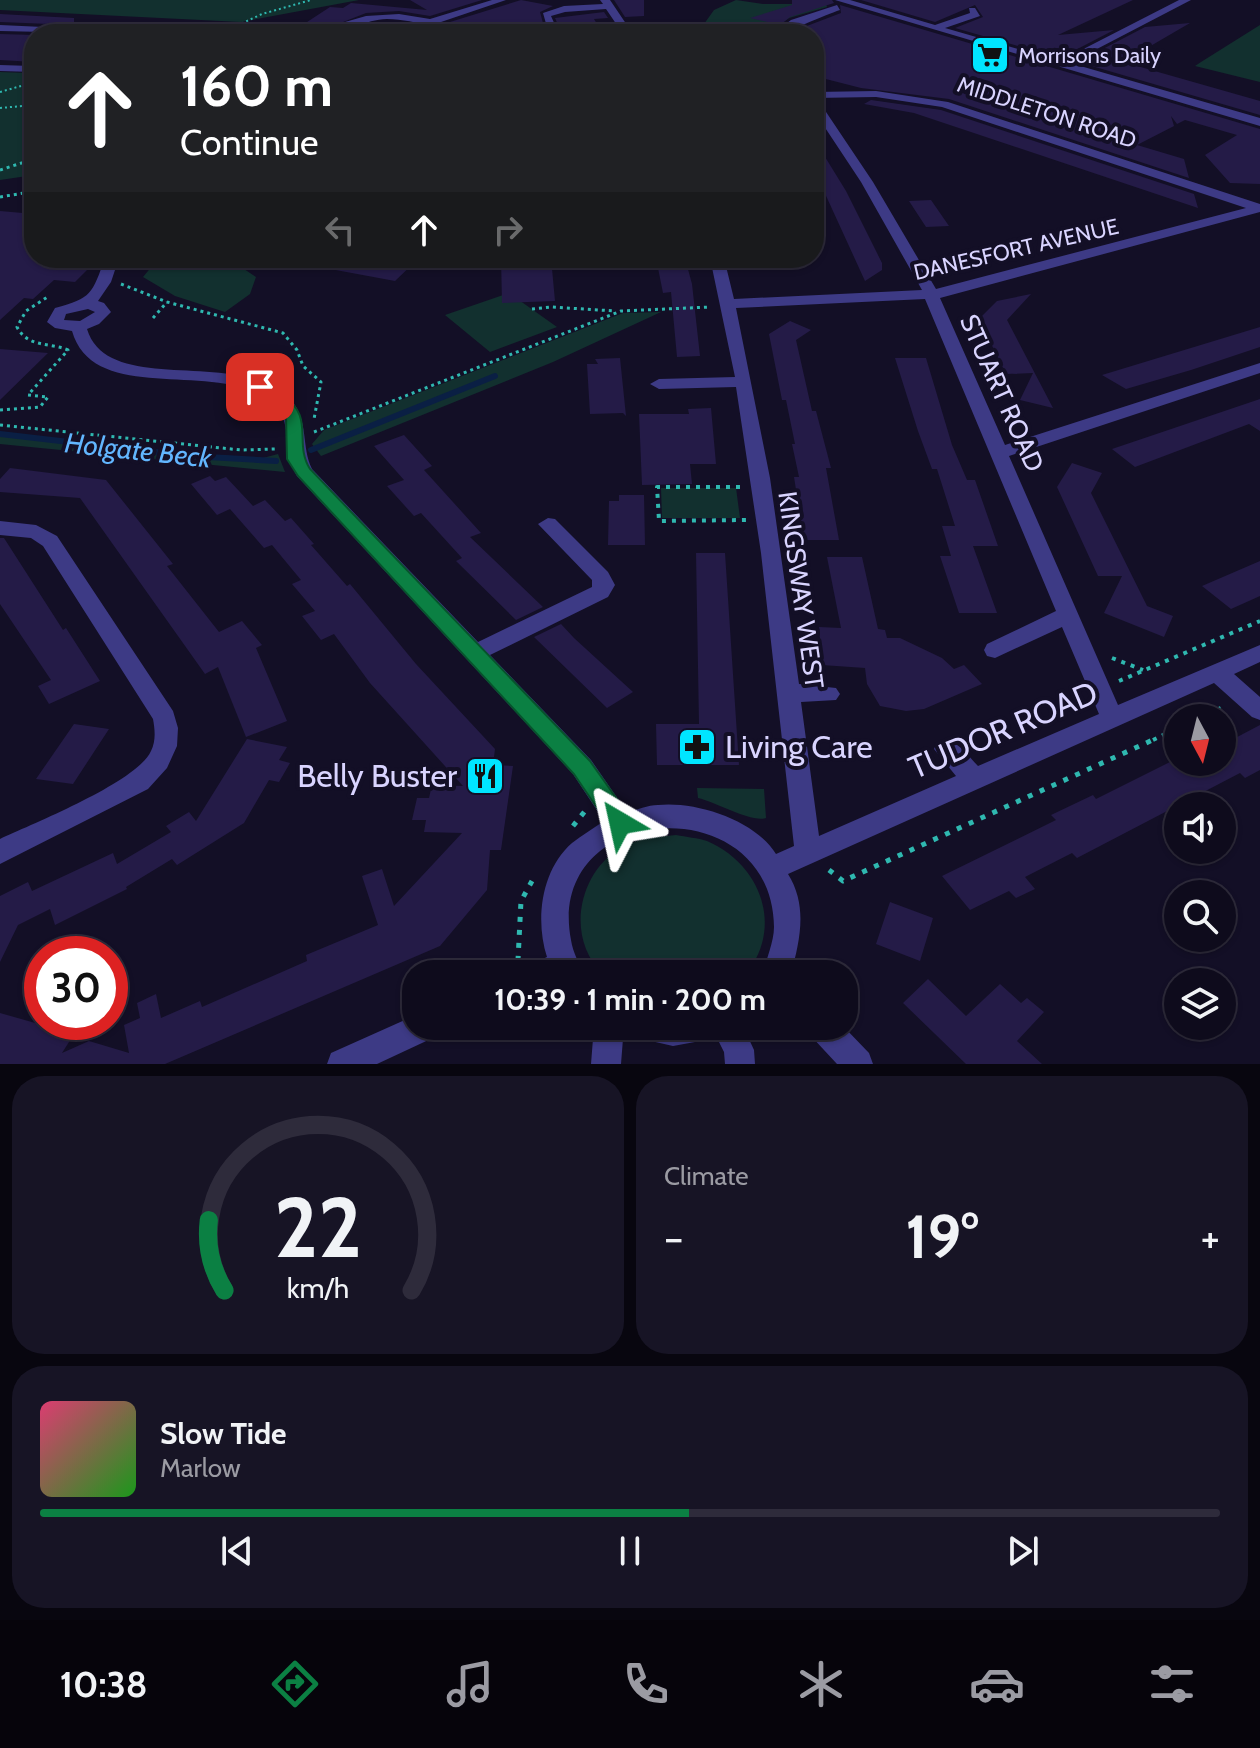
<!DOCTYPE html>
<html lang="en">
<head>
<meta charset="utf-8">
<style>
	:root { --surface:#0e0b1c; --page:#171425; --text:#f1f3f6; --muted:#9b9ba3; --line:#2e2b3b; --accent:#0b8043 }
	body { margin:0; font-family:Cabin,sans-serif; background:var(--page); color:var(--text); height:100vh; display:flex; flex-direction:column; font-size:30px; white-space:nowrap }
	* { box-sizing:border-box; margin:0 }
	p { font-size:26px; color:var(--muted) }
	.icon { flex:none; width:44px; height:44px; fill:none; stroke:currentColor; stroke-width:2; stroke-linecap:round; stroke-linejoin:round }
	.map { position:relative; height:1064px; overflow:hidden }
	.details { display:flex; flex-direction:column; gap:12px; padding:12px; background:#08060f; flex:1 }
	.details>* { flex:none }
	.hud { position:absolute; left:24px; top:24px; width:800px; height:244px; border-radius:32px; box-shadow:0 2px 6px #0004,0 0 0 2px var(--line); background:#202124; color:#fff; overflow:hidden }
	.needle { width:52px; rotate:173deg }
	.tools { position:absolute; left:1164px; top:704px; display:grid; gap:16px }
	.tools a { display:grid; place-items:center; width:72px; height:72px; border-radius:50%; background:var(--surface); box-shadow:0 2px 6px #0004,0 0 0 2px var(--line); font-size:40px }
	.speed { position:absolute; left:24px; top:936px; display:flex; gap:16px; font-size:40px; font-weight:700; text-align:center }
	.speed>* { display:grid; place-content:center; width:104px; height:104px; border-radius:50%; background:var(--surface); box-shadow:0 2px 6px #0004,0 0 0 2px var(--line); line-height:1 }
	.speed .limit { border:12px solid #d22; background:#fff; color:#111 }
	.pin { position:absolute; display:grid; place-items:center; width:68px; height:68px; color:#fff; margin:-34px; border-radius:16px; box-shadow:0 4px 12px #0006 }
	.me { position:absolute; width:88px; margin:-44px; rotate:324deg; stroke-linejoin:round; filter:drop-shadow(0 0 6px #0008) }
	.turn { display:flex; align-items:center; gap:28px; height:168px; padding:0 24px; font-size:36px }
	.turn .icon { width:104px; height:104px; stroke-width:2.5 }
	.turn b { display:block; font-size:56px; line-height:68px }
	.lanes { display:flex; align-items:center; height:76px; padding:0 24px; background:#0003; justify-content:center; gap:40px; direction:ltr }
	.lanes .off { opacity:.35 }
	.big { font-size:60px; font-weight:700; line-height:1.1 }
	.details .card { flex:1; display:flex; flex-direction:column; justify-content:center; gap:12px; min-width:0; padding:0 28px; border-radius:32px; background:var(--page) }
	.details .dial { align-items:center; gap:0 }
	.dial svg { height:208px; overflow:visible; fill:none; stroke:var(--line); stroke-width:7; stroke-linecap:round; text-anchor:middle }
	.dial text { fill:var(--text); stroke:none }
	.song { display:flex; align-items:center; gap:24px }
	.cover { width:96px; height:96px; border-radius:12px; background:linear-gradient(135deg,hsl(340 70% 55%),hsl(120 70% 35%)) }
	.played { height:8px; border-radius:4px; background:linear-gradient(90deg,var(--accent) 55%,var(--line) 55%) }
	.keys { display:flex; justify-content:space-around; direction:ltr }
	.heat { display:flex; justify-content:space-between; align-items:center; font-size:44px; direction:ltr }
	.details .tiles { flex:1; display:grid; gap:12px; grid-template-columns:1fr 1fr }
	.card:last-child { grid-column:span 2 }
	.trip { position:absolute; left:402px; top:960px; width:456px; height:80px; border-radius:32px; background:var(--surface); box-shadow:0 2px 6px #0004,0 0 0 2px var(--line); font-weight:700; line-height:80px; text-align:center }
	.tabs { display:flex; height:128px; justify-content:space-around; align-items:center; background:#06040b; color:var(--muted) }
	.tabs .icon { width:56px; height:56px }
	.tabs .on { color:var(--accent) }
	.tabs b { font-size:36px; color:var(--text) }
	.map>svg:first-child { display:block }
</style>
</head>
<body>
<div class="map">
<svg width="1260" height="1064" viewBox="0 0 1260 1064">
	<rect width="100%" height="100%" fill="#130f26"/>
	<!-- green -->
	<path fill="#12302f" d="M0 0H359L241 22 0 10Z
		M736 0 763 4H826L827 7 789 18 769 32 704 24 714 10Z
		M1260 25V82L1195 66 1201 62Z
		M34 70V175L0 180V72L29 73Z
		M224 263 238 265 256 277 250 294 225 312 175 296 143 277 153 265 193 268Z
		M509 293 557 327 490 352 445 315Z
		M661 312 553 362 321 456 312 444 324 430 623 313Z
		M0 435 185 453 263 458 278 454 285 472 0 444Z
		M661 488H736L740 518H662Z
		M697 788 764 789 766 818C752 823 716 802 698 798Z
		M676 835C686 837 698 838 707 841 761 864 784 927 746 974H603C565 938 578 872 622 847 639 838 657 837 676 835Z"/>
	<g fill="none" stroke-linecap="round" stroke-linejoin="round">
		<!-- stream -->
		<path stroke="#0a1f44" stroke-width="6" d="M0 434 190 456 276 461
			M311 450 495 376"/>
	</g>
	<!-- building -->
	<path fill="#241b47" d="M410 0H482L430 16 399 11 366 13 333 26 304 24 330 7 343 8 351 3 427 10Z
		M521 0 553 6 540 12 546 34H478L450 22Z
		M614 0H644V16L625 17Z
		M792 0H832L834 3 790 17 780 25 750 18 792 5Z
		M861 0H1133L1058 35 1114 30 1060 58 955 28 983 17 975 5 935 22Z
		M840 5 1260 129V184L1230 183 1205 155 1237 135 1185 120 1177 124 1171 116 1174 126 1137 145 1184 159 1189 178 949 99 861 88 814 76V33L799 29 841 13Z
		M604 12 608 18 594 19 603 34H562L555 18Z
		M0 14 74 18V25L0 22Z
		M387 22 409 24 450 34H399L359 29Z
		M1190 23 1123 62 1260 101V115L1078 62 1145 27Z
		M0 34 34 35V62L0 60Z
		M871 100 941 110 1194 194 1198 208 914 113 864 104Z
		M814 139 846 191 882 263V270L865 281 822 187 814 177Z
		M931 200 949 226 926 227 909 201Z
		M0 211 34 214V258H67L64 261 94 263 75 282 54 280 33 299 24 298 0 320Z
		M326 258H419L395 281 325 268Z
		M501 258H551L555 301 502 303Z
		M686 262 692 284 700 356 677 357 671 292 663 293 657 263Z
		M1031 294 1007 320 1053 408 1020 400 1033 373 1006 374 979 319 997 301Z
		M790 321 811 330 796 340 812 411H816L831 468H826L839 540H804L794 477H799L792 444H795L786 400H782L769 334Z
		M1260 327V347L1191 370 1126 389 1102 375Z
		M0 349 48 353 0 400Z
		M620 358 626 416 623 413 590 414 587 364H598L595 359Z
		M895 358H926L952 445 967 480H975L998 546H973L997 613H959L940 556H951L942 526H955L937 469H932L918 431Z
		M1260 399V431L1249 424 1135 467 1112 449Z
		M711 408 716 464H690L692 484 642 485 639 414H689L688 409Z
		M404 435 432 466 424 470 481 533 470 537 543 607 516 620 456 561 462 558 421 513 414 516 387 486 404 480 374 446Z
		M1072 463 1102 473 1091 493 1147 606 1173 616 1164 637 1104 613 1122 576H1098L1057 487Z
		M10 468 106 480 173 564 167 566 219 632 242 621 262 645 256 648 287 721 246 737 218 667 205 674 80 498 0 492V479Z
		M210 476 215 481 226 477 253 506 265 500 285 521 291 518 314 544 311 545 347 586 350 584 416 664 495 749 493 765 513 766 501 850H490L487 890 440 946 165 1064H0V1013L74 1034 62 1053 89 1041 129 1053 124 1025 140 1018 137 1003 156 994 161 1018 200 1001 202 1007 307 961 306 955 378 925 362 876 382 869 394 906 462 833 424 832 426 820H412L417 798H429L432 785 463 786 370 683 334 634 321 640 302 616 315 611 292 584 301 580 272 545 264 548 230 509 217 515 191 484Z
		M619 495H644L645 545H608L609 501H619Z
		M0 538H4L63 630 66 628 100 681 49 704 38 686 51 680 0 604Z
		M696 553H725L739 765H657L656 724H699Z
		M827 557H862L878 629 885 630 887 638H900L942 658 954 669 964 665 982 684 924 709 906 711 880 706 867 684 865 668 822 665 819 627 841 628Z
		M1260 561V596L1231 609 1202 586Z
		M561 624 574 638 633 692 607 708 534 637Z
		M74 724 109 729 73 784 36 779Z
		M1260 725V770L1245 778 1240 773 1077 858 1072 853 1025 877 1035 889 1016 898 1009 891 970 910 942 876 1056 820 1051 815 1093 795 1096 799 1170 762H1222V745Z
		M247 739 287 747 279 760 290 763 279 782 269 780 244 823 177 865 172 859 126 887 127 889 55 925 50 909 18 925 0 962V896L28 882 32 891 113 853 117 864 171 832 166 826 189 812 196 821Z
		M890 902 933 918 920 961 876 944Z
		M928 979 966 1016 1000 984 1021 1003 1027 998 1044 1012 1017 1041 1042 1064H966L903 1003Z"/>
	<g fill="none" stroke-linecap="round" stroke-linejoin="round">
		<!-- path-far3 -->
		<path stroke="#2fb8b0" stroke-width="2" stroke-dasharray="2 3" stroke-linecap="butt" d="M219 34 262 14 311 0
			M0 92 21 86
			M0 108 34 105"/>
		<!-- path-far2 -->
		<path stroke="#2fb8b0" stroke-width="3" stroke-dasharray="3 4" stroke-linecap="butt" d="M0 170 34 159
			M0 197 24 193
			M121 284 167 302 283 333 297 350 303 366 321 382 314 419
			M532 309 552 307 615 311
			M153 318 167 302
			M0 410 40 407 48 397 28 395 68 350C49 342 28 348 17 327L26 311 49 296
			M0 425 241 450 276 449
			M314 432 621 311 710 307"/>
		<!-- path-far1 -->
		<path stroke="#2fb8b0" stroke-width="4" stroke-dasharray="4 6" stroke-linecap="butt" d="M740 487H657L659 521 746 520
			M1112 658 1143 670
			M1119 681 1260 621
			M1199 718 1225 706
			M1153 740 1178 728"/>
		<!-- path -->
		<path stroke="#2fb8b0" stroke-width="5" stroke-dasharray="5 8" stroke-linecap="butt" d="M573 826 585 811
			M829 870 843 881 1157 738
			M495 974 518 960 521 901 532 881"/>
		<!-- minor -->
		<path fill="#3d3a85" fill-rule="evenodd" d="M492 0H506L441 22 475 34C445 34 418 19 387 19 365 19 347 34 326 34L345 22 366 16 399 14 430 19Z
			M600 0H610L633 34H623L606 9 565 12 551 16 559 34H549L543 13 564 6 603 4Z
			M835 0H850L935 25 970 13 969 8H975L980 16 945 28 1060 61 1179 0H1191L1070 63 1260 118V126Z
			M837 5 840 10C825 15 784 34 773 34L791 20Z
			M176 22 179 27 158 34H143Z
			M0 25 130 31 135 34 0 31Z
			M268 31H298L303 34H263Z
			M0 65 32 66 34 72 0 71Z
			M876 91 948 102 1260 204V212L940 298 1005 445 1260 363V373L1009 456 1118 705 1260 645V662L1234 674 1260 697V720L1252 717 1214 683 788 874C808 906 800 940 791 974H763C766 959 774 942 774 927 772 786 544 801 571 940 573 953 579 963 584 974H528L532 964 547 957C535 920 541 870 572 843 582 835 594 828 604 821L573 774 297 476C283 454 293 420 273 403 220 357 94 408 72 331L55 328 47 322 55 308C92 298 92 294 105 258H119L111 282 98 301 104 303 111 312 99 324 87 329C108 398 241 346 291 400 309 420 301 447 312 469L478 642 592 587V580L538 524 548 518 555 519 608 572 615 585 608 597 490 655 591 760 627 812C637 810 648 805 658 805 696 801 755 820 776 854L794 846 761 553 736 387 659 389 650 384 659 379 735 377 710 258H724L734 299 922 290 861 182 814 111V99L818 100 873 182 936 289 1246 208 942 107 876 97 814 98V92ZM925 299 1056 611 987 644 984 650 987 656 995 658 1062 627 1099 714 978 766C966 754 956 736 937 742L934 749 956 776 819 836 801 702 836 700 840 694 836 688 799 684 770 478 736 308ZM88 309 95 312 80 321 64 320 66 314Z
			M0 521 36 525 57 536 173 711 178 728 177 746 167 768 148 789 0 864V839C34 823 137 782 151 751 156 741 155 730 153 719L43 546 31 538 0 535Z
			M416 1015V1026H441L437 1036 377 1064H327L331 1053Z
			M594 1026H624L621 1064H591Z
			M625 1026H743L754 1050 755 1064H725L724 1052 717 1038 673 1046 629 1036Z
			M807 1026H843L869 1053 873 1064H837L811 1036Z"/>
	</g>
	<!-- route -->
	<path fill="#0b8043" stroke="#07532c" stroke-width="2" d="M260 382C268 385 275 390 282 395 316 417 293 442 310 469L590 761 629 816 632 823 629 830 620 833 612 830 574 774 298 476 287 459 286 416 281 408 254 390V384Z"/>
	<!-- icons -->
	<defs>
		<g id="supermarket-square" transform="scale(2)"><rect x="-9" y="-9" width="18" height="18" rx="4" fill="#00e5ff" stroke="#130f26"/><path d="M-6-5.5h2.5l.6 2H6L4.5 2H-2.5L-4.4-4H-6ZM-1.5 3.2a1.3 1.3 0 1 0 .1 0ZM3 3.2a1.3 1.3 0 1 0 .1 0Z" fill="#111"/></g>
		<g id="pharmacy-square" transform="scale(2)"><rect x="-9" y="-9" width="18" height="18" rx="4" fill="#00e5ff" stroke="#130f26"/><path d="M-2-6h4v4h4v4h-4v4h-4v-4h-4v-4h4Z" fill="#111"/></g>
		<g id="restaurant-square" transform="scale(2)"><rect x="-9" y="-9" width="18" height="18" rx="4" fill="#00e5ff" stroke="#130f26"/><path d="M-5-6h1v4h1v-4h1v4h1v-4h1v5L-1.5 .5V6h-2V.5L-5-1ZM5-6V6H3V1.5H1.5Q1.5-4 5-6Z" fill="#111"/></g>
	</defs>
	<g fill-rule="evenodd">
		<use href="#supermarket-square" x="990" y="55"/>
		<use href="#pharmacy-square" x="697" y="747"/>
		<use href="#restaurant-square" x="485" y="776"/>
	</g>
	<g text-anchor="middle" stroke-width="8" stroke-linejoin="round" paint-order="stroke">
		<!-- far-poi labels -->
		<g font-size="22" fill="#d9d4ff" stroke="#130f26" text-anchor="start">
			<text x="1018" y="63">Morrisons Daily</text>
		</g>
		<!-- far-street labels -->
		<g font-size="22" fill="#d9d4ff" stroke="#130f26">
			<text transform="translate(1047 112) rotate(18)" y="8">MIDDLETON ROAD</text>
			<text transform="translate(1016 249) rotate(-13)" y="8">DANESFORT AVENUE</text>
		</g>
		<!-- street labels -->
		<g font-size="26" fill="#d9d4ff" stroke="#130f26">
			<text transform="translate(1002 393) rotate(66)" y="9">STUART ROAD</text>
			<text transform="translate(801 590) rotate(82)" y="9">KINGSWAY WEST</text>
		</g>
		<!-- water labels -->
		<g font-size="28" font-style="italic" fill="#62b6ff" stroke="#130f26">
			<text transform="translate(138 450) rotate(6)" y="10">Holgate Beck</text>
		</g>
		<!-- near-street labels -->
		<g font-size="32" fill="#d9d4ff" stroke="#130f26">
			<text transform="translate(1003 730) rotate(-23)" y="11">TUDOR ROAD</text>
		</g>
		<!-- near-poi labels -->
		<g font-size="32" fill="#d9d4ff" stroke="#130f26" text-anchor="start">
			<text x="725" y="758">Living Care</text>
			<text x="457" y="787" text-anchor="end">Belly Buster</text>
		</g>
	</g>
</svg>
<div class="tools">
<a><svg class="needle" viewBox="-14 -14 28 28"><path d="M0-13l5 13h-10z" fill="#e53935"/><path d="M0 13l5-13h-10z" fill="#9b9ba3"/></svg></a>
<a><svg class="icon" aria-label="sound" viewBox="0 0 24 24"><path d="M4 9h4l5-4v14l-5-4H4zM17 9q2 3 0 6"/></svg></a>
<a><svg class="icon" aria-label="search" viewBox="0 0 24 24"><circle cx="10" cy="10" r="6"/><path d="M15 15l6 6"/></svg></a>
<a><svg class="icon" aria-label="layers" viewBox="0 0 24 24"><path d="M12 4l9 5-9 5-9-5zM3 14l9 5 9-5"/></svg></a>
</div>
<div class="speed"><div class="limit">30</div></div>
<div class="pin" style="left:260px;top:387px;background:#d93025"><svg class="icon" aria-label="arrive" viewBox="0 0 24 24"><path d="M6 21V4h12l-3 4 3 4H6"/></svg></div>
<svg class="me" style="left:620px;top:823px" viewBox="-20 -20 40 40"><path d="M0-17L14 15 0 8-14 15z" fill="#0b8043" stroke="#fff" stroke-width="4"/></svg>
<div class="trip">10:39 · 1 min · 200 m</div>
<div class="hud">
<div class="turn"><svg class="icon" aria-label="ahead" viewBox="0 0 24 24"><path d="M12 20V5M6 11l6-6 6 6"/></svg><div><b>160 m</b>Continue</div></div>
<div class="lanes"><svg class="icon off" aria-label="left" viewBox="0 0 24 24"><path d="M17 20v-9H6M10 6l-5 5 5 5"/></svg><svg class="icon" aria-label="ahead" viewBox="0 0 24 24"><path d="M12 20V5M6 11l6-6 6 6"/></svg><svg class="icon off" aria-label="right" viewBox="0 0 24 24"><path d="M7 20v-9h11M14 6l5 5-5 5"/></svg></div>
</div>
</div>
<section class="details">
<div class="tiles">
<div class="card dial"><svg viewBox="0 0 100 80">
<path d="M14 69A42 42 0 1 1 86 69"/>
<path d="M14 69A42 42 0 0 1 8 42" stroke="#0b8043"/>
<text x="50" y="56" font-size="32" font-weight="700">22</text>
<text x="50" y="72" font-size="11">km/h</text>
</svg></div>
<div class="card"><p>Climate</p>
<div class="heat"><a>−</a><b class="big">19°</b><a>+</a></div>
</div>
<div class="card">
<div class="song"><i class="cover"></i><div><b>Slow Tide</b><p>Marlow</p></div></div>
<div class="played"></div>
<div class="keys"><svg class="icon" aria-label="previous" viewBox="0 0 24 24"><path d="M18 5L8 12l10 7zM5 5v14"/></svg><svg class="icon" aria-label="pause" viewBox="0 0 24 24"><path d="M8 5v14M16 5v14"/></svg><svg class="icon" aria-label="next" viewBox="0 0 24 24"><path d="M6 5l10 7-10 7zM19 5v14"/></svg></div>
</div>
</div>
</section>
<nav class="tabs">
<b>10:38</b>
<svg class="icon on" aria-label="directions" viewBox="0 0 24 24"><path d="M12 3l9 9-9 9-9-9zM9 14v-3h6M13 9l2 2-2 2"/></svg>
<svg class="icon" aria-label="music" viewBox="0 0 24 24"><path d="M9 18V5l10-2v13"/><circle cx="6" cy="18" r="3"/><circle cx="16" cy="16" r="3"/></svg>
<svg class="icon" aria-label="phone" viewBox="0 0 24 24"><path d="M5 4h4l2 5-3 2q2 4 5 5l2-3 5 2v4C11 20 4 13 5 4z"/></svg>
<svg class="icon" aria-label="climate" viewBox="0 0 24 24"><path d="M12 3v18M4 7l16 10M4 17L20 7"/></svg>
<svg class="icon" aria-label="car" viewBox="0 0 24 24"><path d="M5 17H2v-5l4-1 3-4h7l3 4 3 1v5h-3M9 17h6M6 11h13"/><circle cx="7" cy="17" r="2"/><circle cx="17" cy="17" r="2"/></svg>
<svg class="icon" aria-label="filters" viewBox="0 0 24 24"><path d="M4 7h16M4 17h16"/><circle cx="9" cy="7" r="2"/><circle cx="15" cy="17" r="2"/></svg>
</nav>
</body>
</html>
